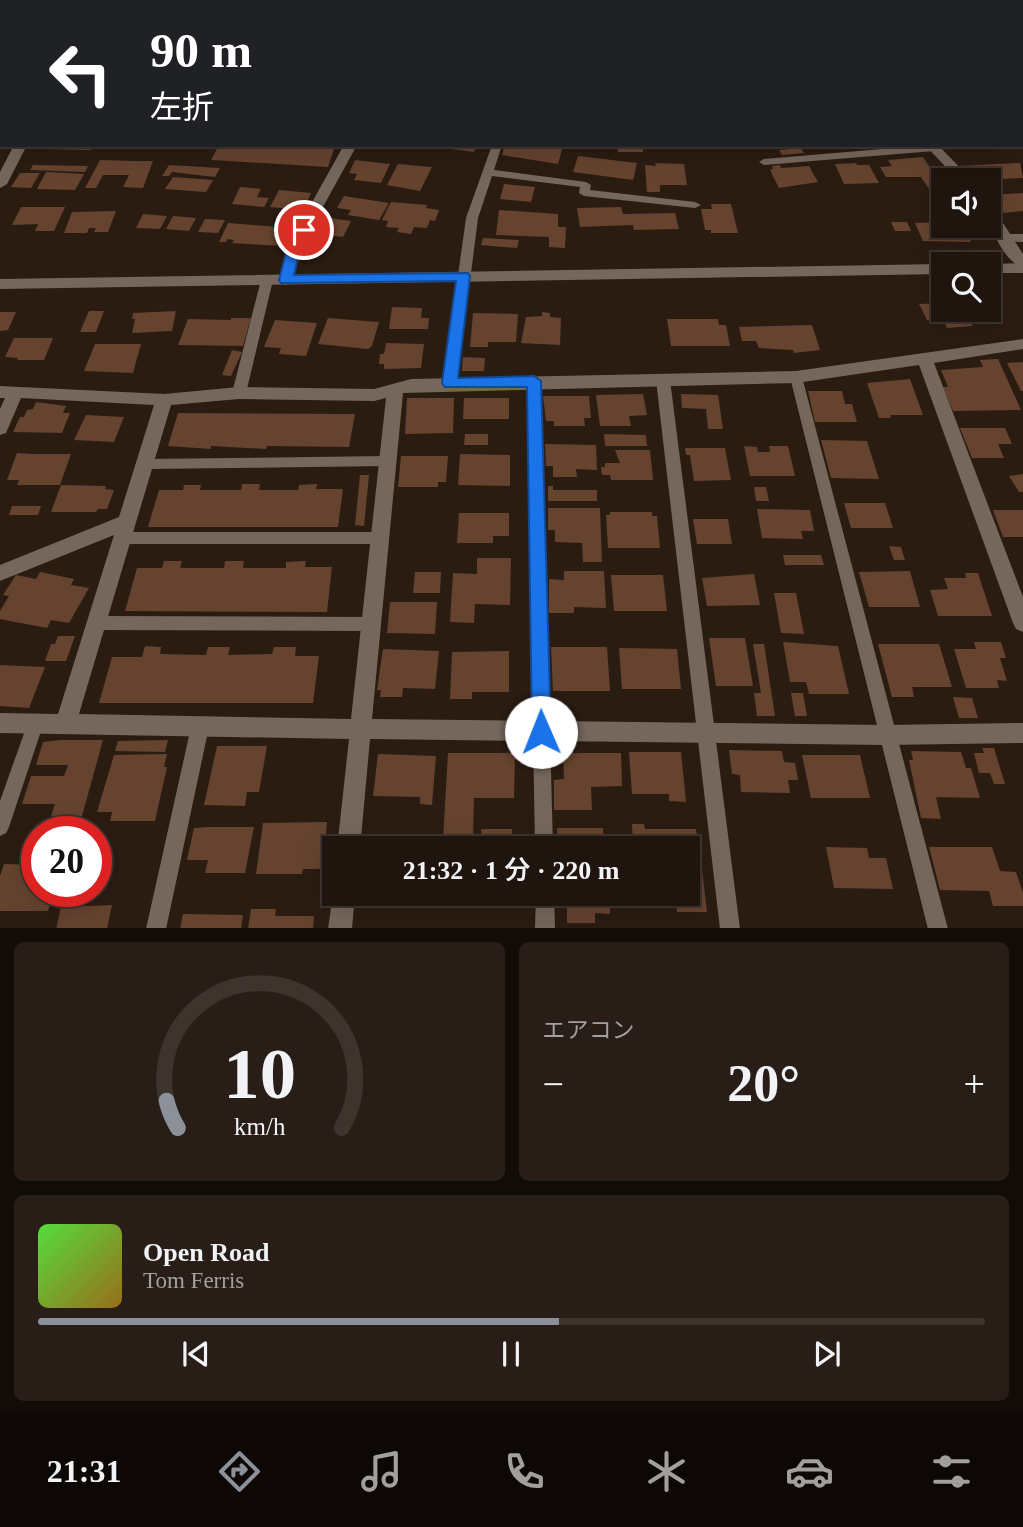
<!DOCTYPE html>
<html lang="ja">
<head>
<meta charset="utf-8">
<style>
	:root { --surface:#20150e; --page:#281e17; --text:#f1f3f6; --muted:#a29f9e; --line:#3d342e; --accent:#8c9099 }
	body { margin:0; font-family:"Times New Roman","Noto Sans JP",serif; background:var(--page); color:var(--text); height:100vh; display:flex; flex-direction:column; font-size:26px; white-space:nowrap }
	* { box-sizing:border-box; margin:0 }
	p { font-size:23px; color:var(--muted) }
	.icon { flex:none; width:38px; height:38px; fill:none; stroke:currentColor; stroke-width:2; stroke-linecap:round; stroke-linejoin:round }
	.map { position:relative; height:928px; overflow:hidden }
	.details { display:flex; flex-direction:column; gap:14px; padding:14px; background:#120c08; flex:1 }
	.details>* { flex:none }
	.banner { position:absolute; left:0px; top:0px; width:1024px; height:147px; box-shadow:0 7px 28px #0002,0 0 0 2px var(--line); background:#202124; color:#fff; overflow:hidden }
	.fabs { position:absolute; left:931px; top:168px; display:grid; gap:14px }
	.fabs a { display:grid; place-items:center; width:70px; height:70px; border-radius:0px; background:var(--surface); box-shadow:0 7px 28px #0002,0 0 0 2px var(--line); font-size:35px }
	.speed { position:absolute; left:21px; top:816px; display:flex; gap:14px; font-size:35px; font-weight:700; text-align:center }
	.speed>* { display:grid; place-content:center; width:91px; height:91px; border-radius:50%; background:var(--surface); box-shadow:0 7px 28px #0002,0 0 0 2px var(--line); line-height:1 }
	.speed .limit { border:10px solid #d22; background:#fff; color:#111 }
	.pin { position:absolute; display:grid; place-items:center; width:60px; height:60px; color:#fff; margin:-30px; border:4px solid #fff; border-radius:50%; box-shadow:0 2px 7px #0007 }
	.me { position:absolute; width:77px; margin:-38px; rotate:359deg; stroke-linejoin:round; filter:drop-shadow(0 0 5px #0008) }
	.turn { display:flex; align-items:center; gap:24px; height:147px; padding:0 35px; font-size:32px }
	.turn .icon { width:91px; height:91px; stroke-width:2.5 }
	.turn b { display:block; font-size:49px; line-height:60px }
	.big { font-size:52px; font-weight:600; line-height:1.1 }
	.details .widget { flex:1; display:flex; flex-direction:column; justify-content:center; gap:10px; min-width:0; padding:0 24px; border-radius:10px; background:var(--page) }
	.details .dial { align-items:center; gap:0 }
	.dial svg { height:182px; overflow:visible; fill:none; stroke:var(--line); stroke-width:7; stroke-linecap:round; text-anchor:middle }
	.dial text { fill:var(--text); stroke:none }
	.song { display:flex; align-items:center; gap:21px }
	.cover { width:84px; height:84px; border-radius:10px; background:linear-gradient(135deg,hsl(110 70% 55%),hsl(40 70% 35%)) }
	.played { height:7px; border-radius:4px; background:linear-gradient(90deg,var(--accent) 55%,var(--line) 55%) }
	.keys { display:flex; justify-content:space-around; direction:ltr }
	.heat { display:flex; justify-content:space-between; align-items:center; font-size:38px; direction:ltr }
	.details .tiles { flex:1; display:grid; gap:14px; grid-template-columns:1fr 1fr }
	.widget:last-child { grid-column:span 2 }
	.trip { position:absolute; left:322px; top:836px; width:378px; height:70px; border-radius:0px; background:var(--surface); box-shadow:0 7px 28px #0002,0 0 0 2px var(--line); font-weight:600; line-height:70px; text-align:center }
	.tab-bar { display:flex; height:112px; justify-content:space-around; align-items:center; background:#0d0806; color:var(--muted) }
	.tab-bar .icon { width:49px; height:49px }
	.tab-bar .on { color:var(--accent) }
	.tab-bar b { font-size:32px; color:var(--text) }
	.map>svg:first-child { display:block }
</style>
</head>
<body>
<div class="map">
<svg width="1023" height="929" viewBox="0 0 1023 929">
	<rect width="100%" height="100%" fill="#2b1c12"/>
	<!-- building -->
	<path fill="#65432f" d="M47 145H93L91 150 45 149Z
		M219 145H262L334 149 328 167 211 160Z
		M445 145H477L474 152 444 148Z
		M505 145H558L563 146 558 164 502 155Z
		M618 145H643V152H618Z
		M801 148 804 153 782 155 779 150Z
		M578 156 637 163 633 180 573 172Z
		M923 157 929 166H936L939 170H935L937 174H942L946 180H943V189L930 190 921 177H886L880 167 892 166 888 160Z
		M100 160 132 161H153L143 188 123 187 129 175H103L96 188H85Z
		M355 160 390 164 381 183 354 180 357 174 349 173Z
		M655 163 684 164 687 185H660V192H647L645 165 656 166Z
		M856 163 857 165H869L879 183 844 184 835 164Z
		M1020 163 1023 178 981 180 977 173 961 171 958 166Z
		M398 164 432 167 420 191 387 185Z
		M33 165 88 166 85 172 30 170Z
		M169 165 220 168 215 177 172 172 169 176H162Z
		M780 165 781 168 809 166 818 182 779 188 770 170 773 169 772 166Z
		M46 172 84 174 75 190 37 189Z
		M20 173H40L31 188 11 187Z
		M173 177 213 180 206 192 165 189Z
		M504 184 535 187 531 202 500 199Z
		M240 187 261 189 257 197 269 198 264 207 232 204Z
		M279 190 311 193 307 202 295 201 292 209 270 207Z
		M1023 193V211L1004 213 992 195Z
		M344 196 389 203 379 220 348 215 351 210 337 208Z
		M391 202 427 205 426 208 439 210 435 221 430 220 427 228 414 227 411 234 397 232 399 228 386 227 388 221 382 220Z
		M711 204H731L738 233H711V230H705L701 209H712Z
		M21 207H65L54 231H35L38 224 12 225Z
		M621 207 623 214 675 213 679 229 634 230 633 225 580 227 577 208Z
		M499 210 558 214V227H566L565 248 549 247V237L496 235Z
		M116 211 108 232H94L96 228H89L87 233H64L72 212Z
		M143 214 167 216 160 229 136 228Z
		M173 216 196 218 189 231 166 229Z
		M323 217 351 221 343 237 314 234Z
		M205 219 225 220 218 233 198 232Z
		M891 222H907L911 231H895Z
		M943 222V226H963L971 242 923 241 915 223Z
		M228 223 290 228 283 246 232 243 234 240 228 239 226 242H219Z
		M483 238 519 240 517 248 481 245Z
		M943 303V310H963L973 326 947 328 943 319 927 320 919 304Z
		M392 307 422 308 421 318H429L428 329H389Z
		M89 311H104L96 332H80Z
		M176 311 172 331 132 333 135 319H132L133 313Z
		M0 312H16L8 330 0 331Z
		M542 312 550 313V317L561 318 560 345 521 343 526 317 542 316Z
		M473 313 518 314 516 342H488V347H470Z
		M231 318H251L243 346 178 345 188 319 231 320Z
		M328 318 379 322 372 346 368 349 318 344Z
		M667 319H718L719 325H726L730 346H671Z
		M275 320 317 323 306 356 279 354 281 348 264 347Z
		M812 325 820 350 794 353 793 350 759 348 756 341H742L739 327Z
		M14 338H53L44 360H17L18 358 5 357Z
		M386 343 424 344 421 368 384 369V364H379L380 354H384Z
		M95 344H141L133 373 84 371Z
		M232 350 242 352 231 376 222 375Z
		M463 357 485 358 484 371H462Z
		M998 359 1021 410 953 411 943 387H948L941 370 983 367 980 360Z
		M1023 362V391H1021L1007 363Z
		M910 379 923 415H890L891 418H879L867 383Z
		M808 391H842L845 404H852L857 422H815Z
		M643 394 647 415 629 416 631 426H600L596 395Z
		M681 394 718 395 723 429H708L706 409 682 408Z
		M543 396H589L591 418H584L585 426H554V421H546Z
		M407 398H454L453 433 405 434Z
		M464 398H509V419H463Z
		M36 402 66 406 63 413H70L62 433 13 432 20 417H24L27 410 33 409Z
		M178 413 355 414 349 447 267 446 266 449 211 446V449L168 446Z
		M86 415 124 417 114 442 74 440Z
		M960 428H1005L1012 444H998L1004 458H972Z
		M465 434H488V445H464Z
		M604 434 646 435 647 446H605Z
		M821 440 867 441 879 479 831 478Z
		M545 444 596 445 597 470 576 469 577 477H553V466H546Z
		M744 446 757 447 758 452H770L769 446H788L795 476H750Z
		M685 448H725L731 480 694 481 690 455H686Z
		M615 450H650L653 480H611L610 475H602L601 467H605V463H620Z
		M17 453 31 454H71L60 485H17L19 480H7Z
		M460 454 510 455V486L458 485Z
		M401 456H448L446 482H438V487H398Z
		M1023 474V492H1019L1009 476Z
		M360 475H369L364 526 355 525Z
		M242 484H260L259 490H298L299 485 317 484 316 489H343L338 527H148L159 490H183L184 485H201L200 490H241Z
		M61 485 106 486 105 489 114 490 107 509H98L96 512H51Z
		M548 486H553V490H597V501H548Z
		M754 487H766L769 501H756Z
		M844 503H885L893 528H851Z
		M12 506H41L38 515H9Z
		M548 508H600L602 562H583L582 543 555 542V530H548Z
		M757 509 810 510 814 531H801L803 539 762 538Z
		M993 510H1023V537H1003Z
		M610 512H652V516H657L660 548H608L606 515H610Z
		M459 513H509V536H493V543H457Z
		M693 519H728L732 544H697Z
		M889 546 901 547 905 560H894Z
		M783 555H821L824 565H785Z
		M477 558H511L510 605 475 604 474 623 450 622 453 573 477 574Z
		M164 561H182L180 568H224L225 561H244L243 568H286V562L306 561 305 567H332L327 612 125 611 137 568H162Z
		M564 571H604L606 608 574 607V613H549V579L564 580Z
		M910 571 920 607H869L859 572Z
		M40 572 74 579 71 585 89 588 69 623 51 620 47 628 0 619V611L9 596 3 595 16 575 36 579Z
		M415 572H441L440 593H413Z
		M965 573H978L992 616H938L930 590 948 589 944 578H966Z
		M754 574 760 605 707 606 702 578Z
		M611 575H663L667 611H614Z
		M774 593H796L804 634 781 633Z
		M390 602H437L435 634 387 633Z
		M58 636H75L66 661H45L51 644H55Z
		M709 638H745L753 686H716Z
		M783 642 838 646 849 694H809L806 682H790Z
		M974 642H1001L1006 658H1000L1007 681 997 680 999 688H966L954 649H976Z
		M753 644H764L775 716H757L754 693H761Z
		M878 644H939L952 687H912L914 697H892Z
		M145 646 161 647 160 654 206 655 208 647H230L228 655 272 654 274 647H296L295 656H319L313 703H99L112 657H142Z
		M551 647H607L610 691H553Z
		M619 648 677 649 681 689H622Z
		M383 649 439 651 435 689 403 688 402 697H380L381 690H377Z
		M509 651V692H472V699H450L452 652Z
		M0 665 45 667 29 708 0 706Z
		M791 693H803L807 716H795Z
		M953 697 972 698 978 718H959Z
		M60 740H103L82 816H51L55 804H22L31 776H64L68 765H36L43 742Z
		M168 740 165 752 115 751 118 741Z
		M217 746H267L259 792H247L245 806 204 805Z
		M982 748H994L1005 784H994L990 773H979L974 753H984Z
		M729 750 782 751 784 762 795 763 798 780H788L790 793 741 792 740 775 732 774Z
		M911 751 961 752 966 768H971L980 798 936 797 941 819 921 818 909 760H913Z
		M629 752H681L686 802 669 801V794H632Z
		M448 753H515L514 798H474L473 839H443Z
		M563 753H621L622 786 591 787 592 810H554V780L564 779Z
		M167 754 164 767H167L155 821H110L112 812H97L114 755Z
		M378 754 436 756 432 805 420 804V797L373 796Z
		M802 755H860L870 798H811Z
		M327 822 323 869H303L302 874H256L263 823Z
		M632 824H644L645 829H696L698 845H633Z
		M210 827H254L245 873H205L208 860H187L194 828Z
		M557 828H603L604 846H558Z
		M481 829H512V840H482Z
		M826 847 867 848 869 858H886L893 889 834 888Z
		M929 847H992L1000 871 1016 872 1023 893V906H993L989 891 940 890Z
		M688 861H701L707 912H677L676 902H639V894H688Z
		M4 864 37 865V891H54L48 911H0V876Z
		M445 894H523V907H444Z
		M557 894H610V914L595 913V923H567V899H557Z
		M112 905 107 929H56L61 907Z
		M251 909H276L275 916H314L313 929H248Z
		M183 914 243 915 241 929H180Z"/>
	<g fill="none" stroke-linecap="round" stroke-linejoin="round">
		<!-- service -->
		<path fill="#76675d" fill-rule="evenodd" d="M540 0H549L550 2H541Z
			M492 145H502L494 170 586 182 591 185 590 190 695 202 701 205 695 208 584 196 579 193 580 187 492 176 478 218 457 383 450 388 443 383 466 218Z
			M930 145 939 148 934 151 764 165 759 162 764 159Z
			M1006 234H1023V242L1002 241V235Z
			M267 276 273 280 246 393 239 398 232 393 261 280Z
			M796 372 802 377 948 929H928L790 377Z
			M663 375 670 380 740 929H720L656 380Z
			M534 376 541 381 553 849H535L527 381Z
			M388 456 393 457 395 461 393 465 388 466 145 469 140 468 138 464 140 460 145 459Z
			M122 532H379L384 534 386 538 384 542 379 544H122L117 542 115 538 117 534Z
			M97 616 371 617 377 619 379 624 377 629 371 631 97 630 91 628 89 623 91 618Z
			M35 717 41 719 43 725 9 827 6 833 0 836V801L27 725 29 719Z
			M200 719 206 721 209 727 166 929H146L191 727 194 721Z
			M536 894H554L555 929H535Z"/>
		<!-- minor -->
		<path fill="#76675d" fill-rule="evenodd" d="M70 0H80L69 2Z
			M555 0H570L554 2Z
			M806 0H816L817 2H806Z
			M0 35H2L0 42Z
			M1022 58H1023V66H1022Z
			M1022 94H1023V102H1022Z
			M14 145H27L7 184 0 188V172Z
			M344 145H357L302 245 293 280 286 285 281 283 279 280 288 245Z
			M925 145H938L972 180H958Z
			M989 208 994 209 1023 254V268C1003 261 988 226 989 208Z
			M1023 339V349L934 363 1023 597V632L1016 629 1013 623 919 365 796 383 403 393 372 719 886 725 1023 723V743L886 745 370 739 360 849H337L349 739 0 733V713L58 714 114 535 0 581V565L119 517 154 405 21 398 6 433 0 435V409L5 398H0V386L164 394 239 387 374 389 411 379 796 371ZM386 398 351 719 79 714 171 405 239 399 374 401Z
			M334 887V894H355L352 929H328Z"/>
		<!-- tertiary -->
		<path fill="#76675d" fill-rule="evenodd" d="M1023 263V273H989V264H985Z
			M943 264V274L0 289V279Z"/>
	</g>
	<!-- route -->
	<path fill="#1a73e8" stroke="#114b97" stroke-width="2" d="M304 226 311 230 301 245 294 275 468 273 470 276 458 378 534 376 541 381 551 732 548 739 541 741 534 739 532 732 527 387H445L442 383 456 281 281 283 279 280 288 245 300 228Z"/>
</svg>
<div class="fabs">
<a><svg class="icon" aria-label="sound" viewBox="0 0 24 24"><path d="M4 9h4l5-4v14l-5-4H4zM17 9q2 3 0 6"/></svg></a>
<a><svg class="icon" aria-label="search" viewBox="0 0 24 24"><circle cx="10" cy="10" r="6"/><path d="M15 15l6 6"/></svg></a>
</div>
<div class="speed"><div class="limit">20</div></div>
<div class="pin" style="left:304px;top:230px;background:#d93025"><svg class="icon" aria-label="arrive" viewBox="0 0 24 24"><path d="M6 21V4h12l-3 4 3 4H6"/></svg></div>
<svg class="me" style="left:541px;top:732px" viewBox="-20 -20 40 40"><circle r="19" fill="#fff"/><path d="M0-13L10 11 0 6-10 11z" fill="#1a73e8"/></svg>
<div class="trip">21:32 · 1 分 · 220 m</div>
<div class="banner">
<div class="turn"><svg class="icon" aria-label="left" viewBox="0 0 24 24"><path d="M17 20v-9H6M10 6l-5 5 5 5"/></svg><div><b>90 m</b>左折</div></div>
</div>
</div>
<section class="details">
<div class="tiles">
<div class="widget dial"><svg viewBox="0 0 100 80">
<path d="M14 69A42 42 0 1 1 86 69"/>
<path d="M14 69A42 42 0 0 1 9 57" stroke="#8c9099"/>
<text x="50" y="56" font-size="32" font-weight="700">10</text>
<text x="50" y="72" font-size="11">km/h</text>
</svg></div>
<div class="widget"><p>エアコン</p>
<div class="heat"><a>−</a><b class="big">20°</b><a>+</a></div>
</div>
<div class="widget">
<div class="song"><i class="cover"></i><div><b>Open Road</b><p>Tom Ferris</p></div></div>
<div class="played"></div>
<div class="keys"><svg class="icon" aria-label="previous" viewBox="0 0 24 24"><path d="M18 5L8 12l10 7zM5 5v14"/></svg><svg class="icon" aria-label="pause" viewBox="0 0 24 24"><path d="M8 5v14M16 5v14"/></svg><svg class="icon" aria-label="next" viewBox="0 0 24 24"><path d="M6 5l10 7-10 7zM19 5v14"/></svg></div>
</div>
</div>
</section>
<nav class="tab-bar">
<b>21:31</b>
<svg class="icon on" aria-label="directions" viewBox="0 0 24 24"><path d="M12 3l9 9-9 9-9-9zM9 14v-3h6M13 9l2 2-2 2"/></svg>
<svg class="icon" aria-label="music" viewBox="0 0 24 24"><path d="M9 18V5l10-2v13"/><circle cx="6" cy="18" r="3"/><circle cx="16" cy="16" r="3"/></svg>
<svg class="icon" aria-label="phone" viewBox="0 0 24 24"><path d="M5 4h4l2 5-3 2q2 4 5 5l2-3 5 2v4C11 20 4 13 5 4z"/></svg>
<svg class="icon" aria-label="climate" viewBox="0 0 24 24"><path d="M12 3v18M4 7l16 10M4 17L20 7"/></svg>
<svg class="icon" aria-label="car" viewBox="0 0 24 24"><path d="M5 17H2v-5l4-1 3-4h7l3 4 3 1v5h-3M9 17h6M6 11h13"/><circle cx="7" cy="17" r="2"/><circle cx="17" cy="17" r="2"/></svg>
<svg class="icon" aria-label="filters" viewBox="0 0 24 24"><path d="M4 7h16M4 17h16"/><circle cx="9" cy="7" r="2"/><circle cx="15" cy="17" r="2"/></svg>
</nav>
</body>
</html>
